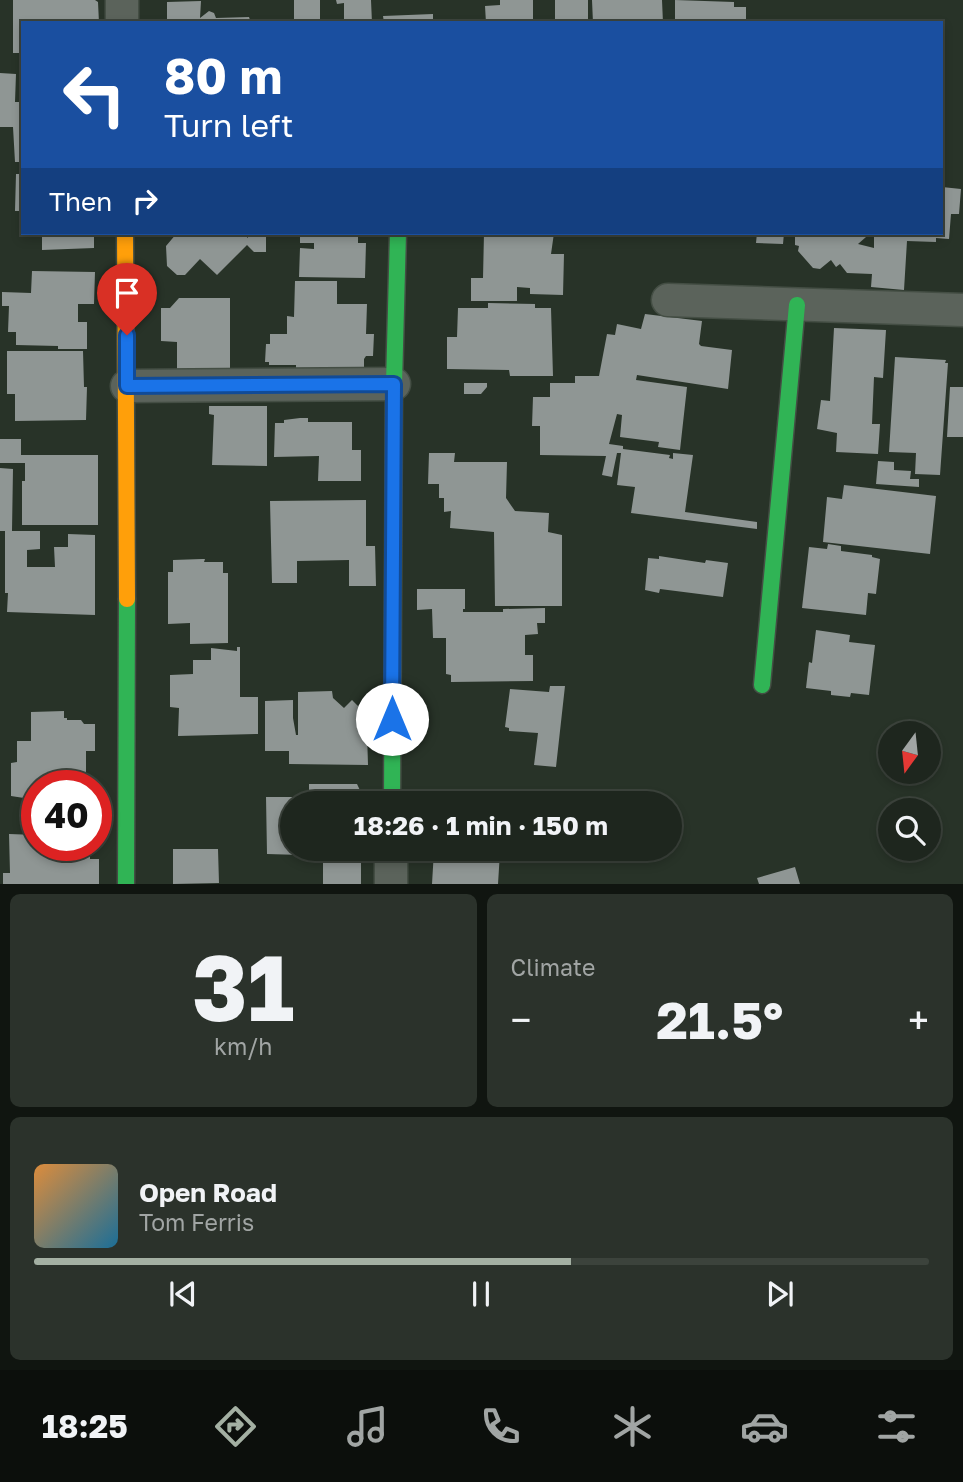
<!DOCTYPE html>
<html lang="en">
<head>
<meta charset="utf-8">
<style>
	:root { --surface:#1e261e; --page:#2b322b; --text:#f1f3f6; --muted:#a1a5a4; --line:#3c433c; --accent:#a4b0a3 }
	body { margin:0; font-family:"Golos Text",sans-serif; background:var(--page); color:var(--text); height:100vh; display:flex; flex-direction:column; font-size:26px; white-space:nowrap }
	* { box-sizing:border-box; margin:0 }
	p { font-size:23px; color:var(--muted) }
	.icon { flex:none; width:38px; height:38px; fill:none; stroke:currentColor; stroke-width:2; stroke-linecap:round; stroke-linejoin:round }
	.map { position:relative; height:884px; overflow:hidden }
	.sheet { display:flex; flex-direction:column; gap:10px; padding:10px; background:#101510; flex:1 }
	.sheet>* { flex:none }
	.hud { position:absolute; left:21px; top:21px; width:922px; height:214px; border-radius:0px; box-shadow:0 4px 10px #0003,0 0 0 2px var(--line); background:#1a4fa0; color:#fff; overflow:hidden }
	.needle { width:46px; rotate:195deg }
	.controls { position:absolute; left:878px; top:721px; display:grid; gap:14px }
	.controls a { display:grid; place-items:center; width:63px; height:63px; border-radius:50%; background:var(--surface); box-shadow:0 4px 10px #0003,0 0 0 2px var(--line); font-size:35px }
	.speed { position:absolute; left:21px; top:770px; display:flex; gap:14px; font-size:35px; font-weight:700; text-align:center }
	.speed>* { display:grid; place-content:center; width:91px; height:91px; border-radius:50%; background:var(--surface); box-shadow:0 4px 10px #0003,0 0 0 2px var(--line); line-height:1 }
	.speed .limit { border:10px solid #d22; background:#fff; color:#111 }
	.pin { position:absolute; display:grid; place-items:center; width:60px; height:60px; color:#fff; margin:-72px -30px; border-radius:50% 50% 50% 0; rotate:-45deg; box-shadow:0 0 7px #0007 }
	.pin .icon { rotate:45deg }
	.me { position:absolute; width:77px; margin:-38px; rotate:0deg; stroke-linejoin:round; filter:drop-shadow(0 0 5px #0008) }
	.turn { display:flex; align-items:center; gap:24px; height:147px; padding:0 28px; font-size:32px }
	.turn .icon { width:91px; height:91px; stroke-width:2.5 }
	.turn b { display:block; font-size:49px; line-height:60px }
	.then { display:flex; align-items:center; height:66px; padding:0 28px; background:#0003; gap:14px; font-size:26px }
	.big { font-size:52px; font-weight:700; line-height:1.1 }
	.sheet .tile { flex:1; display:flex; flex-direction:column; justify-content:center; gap:10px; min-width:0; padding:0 24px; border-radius:10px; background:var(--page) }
	.sheet .dial { align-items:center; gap:0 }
	.dial b { font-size:91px; line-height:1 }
	.song { display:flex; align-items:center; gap:21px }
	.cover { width:84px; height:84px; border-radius:10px; background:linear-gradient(135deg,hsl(30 70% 55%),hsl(200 70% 35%)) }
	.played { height:7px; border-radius:4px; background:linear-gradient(90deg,var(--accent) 60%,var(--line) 60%) }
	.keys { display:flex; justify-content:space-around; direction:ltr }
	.heat { display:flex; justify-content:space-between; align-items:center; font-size:38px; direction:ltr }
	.sheet .tiles { flex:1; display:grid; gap:10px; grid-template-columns:1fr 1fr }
	.tile:last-child { grid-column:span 2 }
	.trip { position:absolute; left:280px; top:791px; width:402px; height:70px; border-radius:35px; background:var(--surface); box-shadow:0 4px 10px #0003,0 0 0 2px var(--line); font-weight:700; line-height:70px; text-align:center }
	.dock { display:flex; height:112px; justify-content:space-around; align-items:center; background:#0c0f0c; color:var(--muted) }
	.dock .icon { width:49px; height:49px }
	.dock .selected { color:var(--accent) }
	.dock b { font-size:32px; color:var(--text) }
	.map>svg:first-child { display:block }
</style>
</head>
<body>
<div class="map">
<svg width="963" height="884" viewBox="0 0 963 884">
	<rect width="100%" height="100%" fill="#283328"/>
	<!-- building -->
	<path fill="#8f9694" d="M13 0H95L98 2 99 23H23V53H13Z
		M294 0H320V23H294Z
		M336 0H371L372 23H344V3L337 4Z
		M500 0H533V23H486L485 6 500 5Z
		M555 0H588V23H555Z
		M592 0H662L663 23H593Z
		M675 0 734 2V7H746V23H675Z
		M201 1 200 18 209 11 214 13 216 18 249 17 251 23H167V2Z
		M433 14V23H384L383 16Z
		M0 73 16 74 15 102H23V162H15L13 127H0Z
		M16 174H23V211H15Z
		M942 187 961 189 959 214H951L949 239 936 238V242L907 241 904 290 871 287 872 274 847 273 840 264 836 267 831 260 820 269 813 268 798 251 799 246 795 245V233H867L866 237 858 244 874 248V233H942Z
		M42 233H94V248L42 250Z
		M177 233H242L248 238V233H266V252H254L247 245 217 275 200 259 185 275H177L167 266 166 246Z
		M300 233H358V243H366L365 278 299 277 300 248 314 249V243H300Z
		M484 233H554L551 254H564L563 295 530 294V288L517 287V301H471V278H483Z
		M757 233H784L783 244 756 243Z
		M32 271 95 272 94 304H78V322H87V349H58V346L16 345V332H8L9 306H2V292L31 293Z
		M295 281H337V304H367L366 334H374L373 356H366L364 359V375L296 372V365H269V362H265L266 344H270V334H287V316L294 317Z
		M179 298H230V371L177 370V342L161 341V308H170Z
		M488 303 535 304V308H551L553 376H510L509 370 447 369V337H457L458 308H488Z
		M645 314 702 321 699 344 701 346 732 350 728 389 637 375 636 380 687 387 680 450 658 447 659 442 620 437 622 415 617 414 609 444 623 446V449L670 455 669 458 673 459V453L693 455 685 512 757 522V529L631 513 635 487 617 485 621 453H617L612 477 602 475 606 456 540 455V426H532L533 397H550V383H575V376H599L607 334 615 335 617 324 641 329Z
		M834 328 886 330 883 378 874 377 872 424H880L878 454 836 452 837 433 817 429 821 400 830 401Z
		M7 351H83L84 387H87L86 420 15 421V394H7Z
		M895 357 946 360 945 363H948L940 475 915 474 916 453 889 452Z
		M464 383H487V387L481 394H464Z
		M950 387H963V437H947Z
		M209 406H267V466L212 465 214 415 209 414Z
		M300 418H308V422H352V450H361V481H318L319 456 274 457 275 423H284V420Z
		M0 439H21V455H98V525H22V481H25V463H0Z
		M429 453H455L454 462H507L506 498 515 511 549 513 548 532 562 535V606H495L494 532 450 528 451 511 444 512V498H439V484H428Z
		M878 461 894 462V470L911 471 910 479H919V487L876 484Z
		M0 468 13 469 12 531H40V549L27 550V567H55L54 547H68V534L95 535V615L7 612 8 593H5V531H0Z
		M844 485 936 496 930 554 823 542 827 497 842 499Z
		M366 500V546H375L376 586H349V560L297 561V583H272L270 501Z
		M828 544 841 546V551L872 555V557L880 559 876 594 868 593 866 615 802 608 809 547 827 549Z
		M659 556 705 563 706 560 728 563 723 597 660 589 659 593 645 590 648 558 659 559Z
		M202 559H205L204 562H223V573H228V643L190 644V623L168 624V572H173V560Z
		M417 589H465V609H463V612H503V609L545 608V623H537L538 634 525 635V655H533V681L451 682V675L446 674V638H433L432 609 417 610Z
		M816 630 850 635 849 642 875 645 869 695 851 693 850 697 831 695V691L806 688 809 662 812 663Z
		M237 647H240V697H258V734L178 736 179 708 170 707V675L193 674V660H211V648L237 651Z
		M550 686H565L556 767 534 765 538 733 509 731V728L505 727 510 689 549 692Z
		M332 691 333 698 344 708 352 700 367 715 358 723 367 732 368 765 289 764V751H265V701L293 700V718L296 735H298V692Z
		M64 711V718H67V720H81L84 724H95V751H86V786H37V800L11 796V763L17 762V741H31V712Z
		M309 784H357L366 803H309Z
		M266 797H300V803H292V849H301V855L267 854Z
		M9 834 37 835V845H65L75 852H90V859H99V884H3V873H10Z
		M173 849H218L219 883 173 884Z
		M309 849H359L356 855H309Z
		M434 850 500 852 498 884H432Z
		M323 863H361V884H323Z
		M795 867 800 884H759L757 878Z"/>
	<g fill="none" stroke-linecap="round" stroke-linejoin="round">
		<!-- street casing -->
		<g stroke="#444e44" stroke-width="35">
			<path id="street" d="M122 0V23
				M668 300 963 310
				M127 386 394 384
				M391 884V849"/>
		</g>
		<!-- fast casing -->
		<g stroke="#444e44" stroke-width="19">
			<path id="fast" d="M762 685 797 305
				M392 803 394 384 398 233
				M126 884 127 599"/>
		</g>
		<!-- slow casing -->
		<g stroke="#444e44" stroke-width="19">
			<path id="slow" d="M125 233 127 599"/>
		</g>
		<!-- street -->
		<use href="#street" stroke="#5b635b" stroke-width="32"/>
		<!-- fast -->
		<use href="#fast" stroke="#30b455" stroke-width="16"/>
		<!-- slow -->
		<use href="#slow" stroke="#ff9f0a" stroke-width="16"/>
	</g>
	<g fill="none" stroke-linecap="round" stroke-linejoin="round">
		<!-- route casing -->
		<g stroke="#114b97" stroke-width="18">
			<path id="route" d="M127 335V386L394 384 392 719"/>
		</g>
		<!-- route -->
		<use href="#route" stroke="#1a73e8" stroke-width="12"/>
	</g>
</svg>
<div class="controls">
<a><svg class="needle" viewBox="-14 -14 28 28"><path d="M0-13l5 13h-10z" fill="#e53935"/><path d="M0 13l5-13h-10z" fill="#a1a5a4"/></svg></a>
<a><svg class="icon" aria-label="search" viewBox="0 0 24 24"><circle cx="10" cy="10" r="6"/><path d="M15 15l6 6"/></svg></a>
</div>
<div class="speed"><div class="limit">40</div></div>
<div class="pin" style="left:127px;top:335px;background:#d93025"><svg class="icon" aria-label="arrive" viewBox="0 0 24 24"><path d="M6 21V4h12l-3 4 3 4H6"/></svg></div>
<svg class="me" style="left:392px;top:719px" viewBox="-20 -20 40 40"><circle r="19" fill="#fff"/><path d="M0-13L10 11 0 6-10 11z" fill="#1a73e8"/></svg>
<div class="trip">18:26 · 1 min · 150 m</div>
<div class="hud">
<div class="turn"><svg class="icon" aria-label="left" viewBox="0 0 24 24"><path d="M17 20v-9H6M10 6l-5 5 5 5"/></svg><div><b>80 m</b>Turn left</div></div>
<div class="then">Then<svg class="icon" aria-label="right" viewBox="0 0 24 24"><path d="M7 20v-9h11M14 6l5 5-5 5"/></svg></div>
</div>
</div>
<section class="sheet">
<div class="tiles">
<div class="tile dial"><b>31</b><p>km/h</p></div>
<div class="tile"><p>Climate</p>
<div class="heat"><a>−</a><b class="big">21.5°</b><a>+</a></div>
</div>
<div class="tile">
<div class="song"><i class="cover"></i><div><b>Open Road</b><p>Tom Ferris</p></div></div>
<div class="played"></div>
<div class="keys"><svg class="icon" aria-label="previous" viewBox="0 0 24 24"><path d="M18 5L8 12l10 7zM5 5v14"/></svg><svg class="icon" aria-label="pause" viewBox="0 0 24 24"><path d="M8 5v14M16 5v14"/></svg><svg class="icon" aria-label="next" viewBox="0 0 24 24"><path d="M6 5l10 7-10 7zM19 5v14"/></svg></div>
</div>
</div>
</section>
<nav class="dock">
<b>18:25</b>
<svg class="icon selected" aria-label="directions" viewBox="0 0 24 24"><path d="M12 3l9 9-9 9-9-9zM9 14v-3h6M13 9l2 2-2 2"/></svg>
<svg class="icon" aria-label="music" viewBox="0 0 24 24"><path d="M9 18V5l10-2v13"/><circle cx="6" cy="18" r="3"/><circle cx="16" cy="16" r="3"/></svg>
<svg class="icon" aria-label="phone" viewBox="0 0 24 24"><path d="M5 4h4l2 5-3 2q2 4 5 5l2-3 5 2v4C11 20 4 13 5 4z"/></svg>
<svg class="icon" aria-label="climate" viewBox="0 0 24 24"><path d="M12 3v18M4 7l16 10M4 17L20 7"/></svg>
<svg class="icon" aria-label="car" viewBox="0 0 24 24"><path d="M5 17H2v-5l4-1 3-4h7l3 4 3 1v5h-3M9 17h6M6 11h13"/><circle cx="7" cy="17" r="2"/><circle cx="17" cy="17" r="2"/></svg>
<svg class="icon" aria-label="filters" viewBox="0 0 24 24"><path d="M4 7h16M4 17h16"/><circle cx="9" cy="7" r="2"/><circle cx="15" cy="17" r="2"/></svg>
</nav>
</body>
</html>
